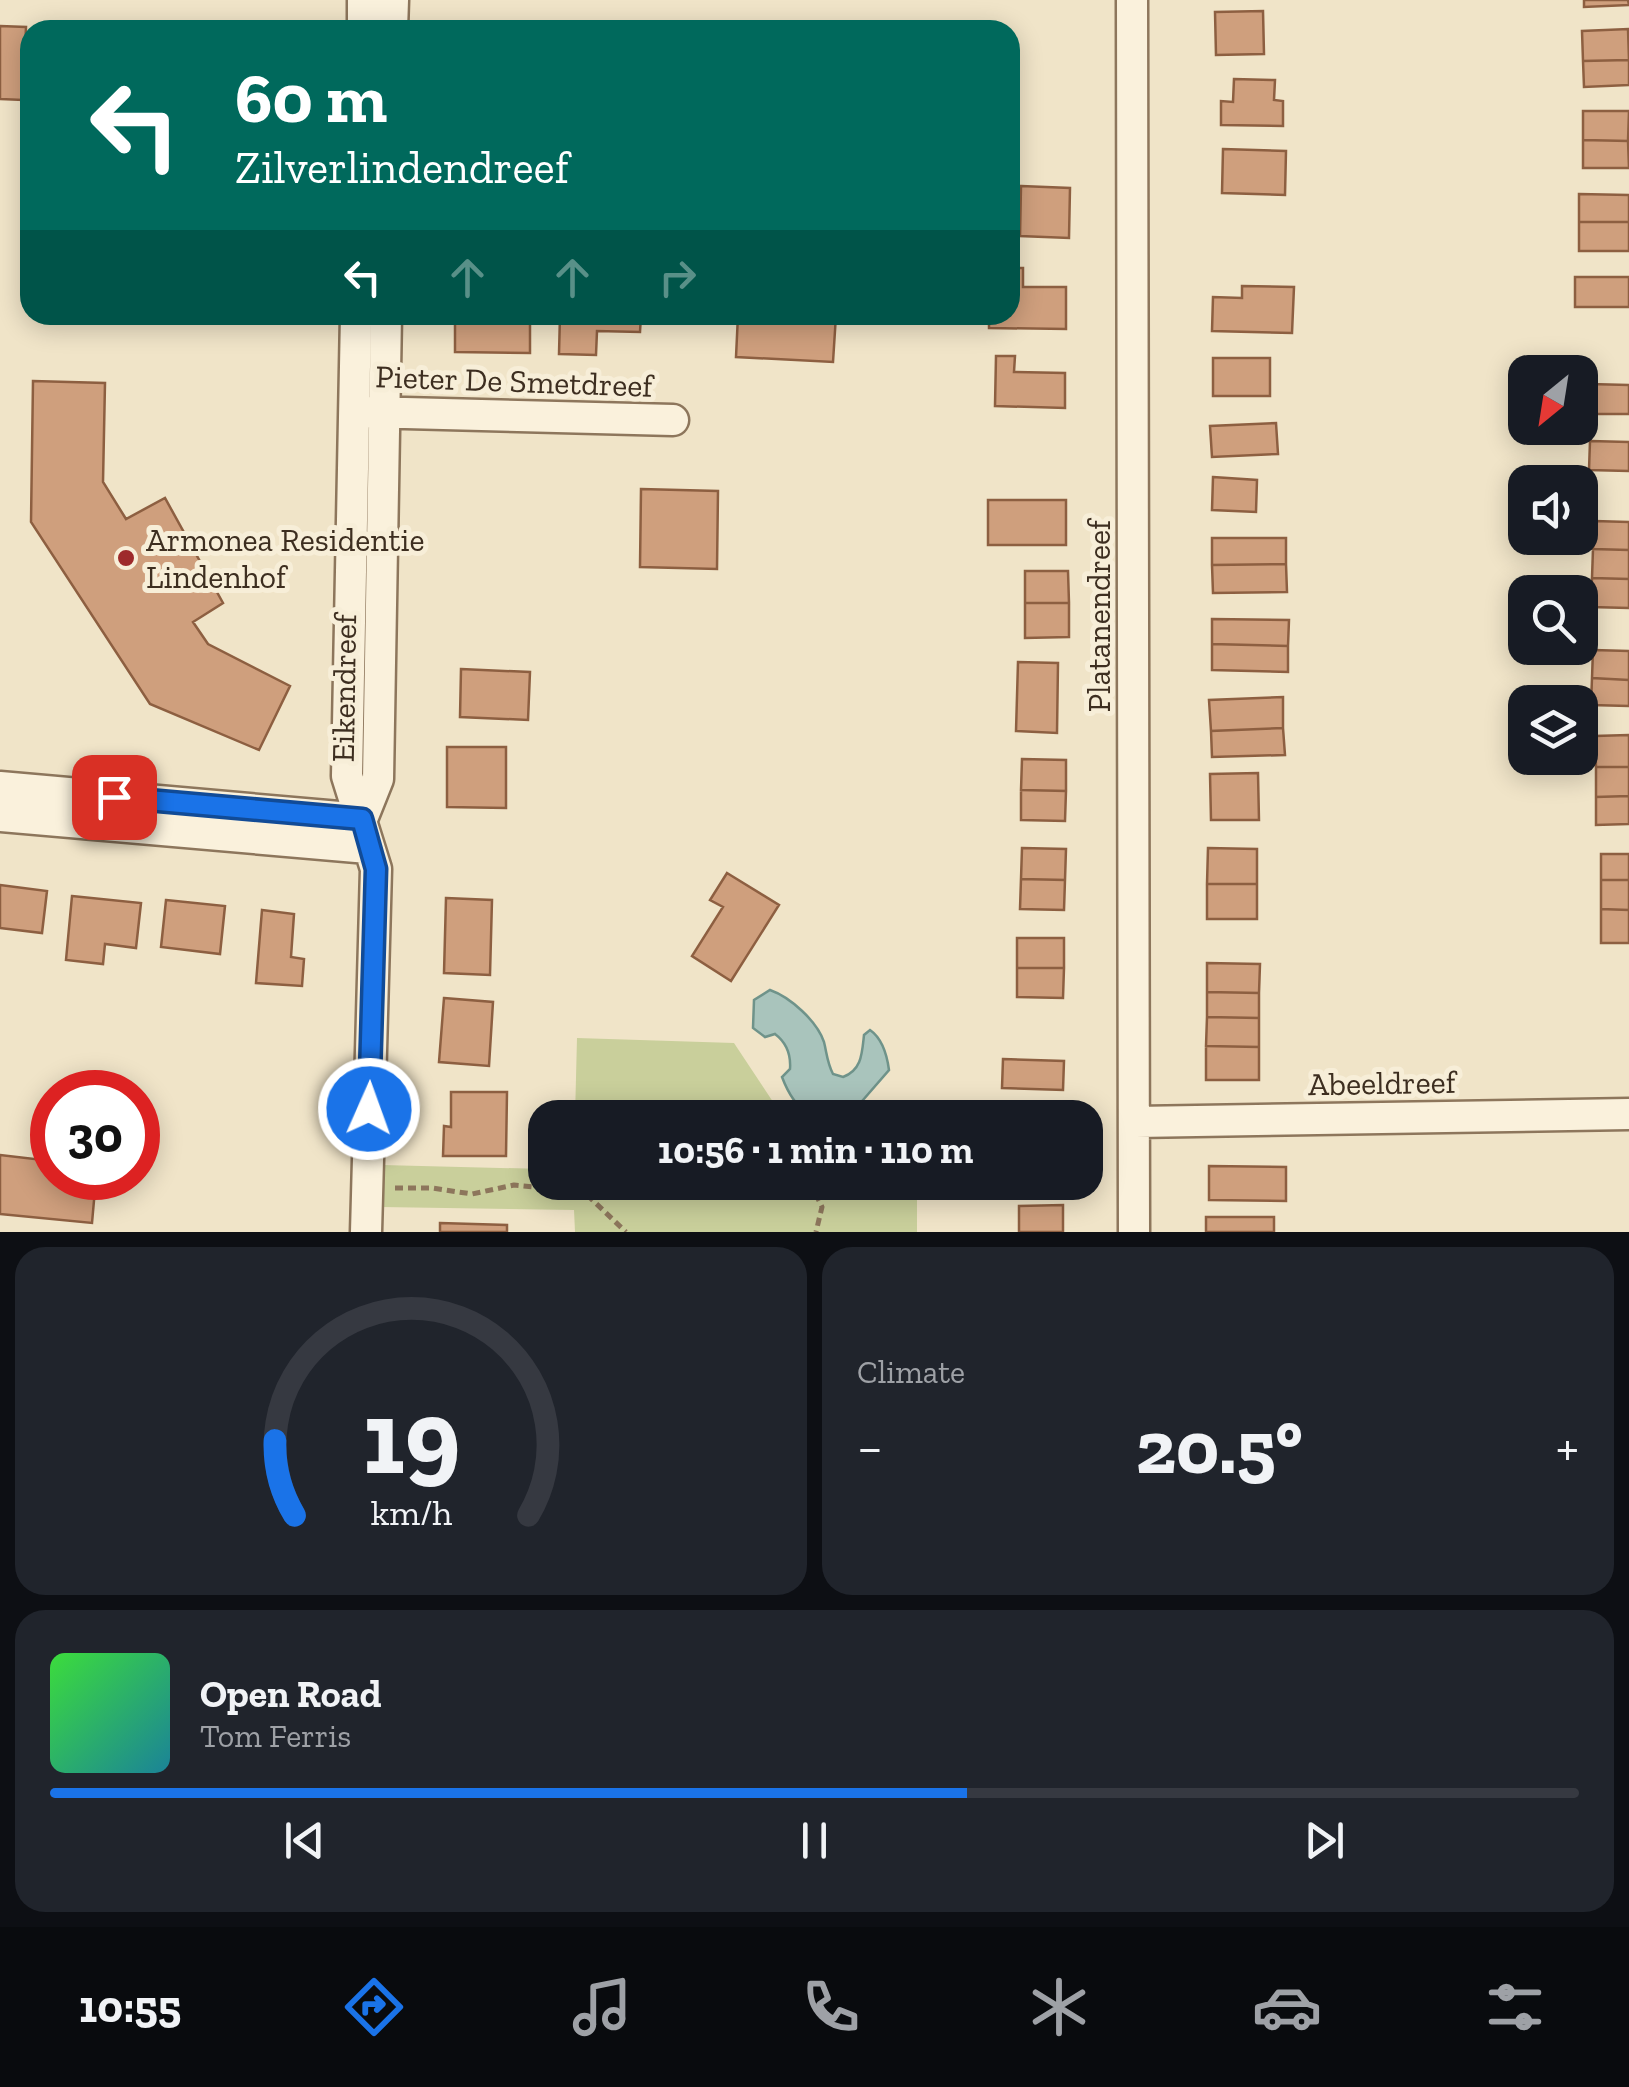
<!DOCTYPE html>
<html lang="en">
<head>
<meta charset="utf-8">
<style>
	:root { --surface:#171b24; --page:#20242c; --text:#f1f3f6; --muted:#9ea1a6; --line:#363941; --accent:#1a73e8 }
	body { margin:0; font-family:"Zilla Slab",serif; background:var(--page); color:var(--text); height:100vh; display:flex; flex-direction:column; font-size:38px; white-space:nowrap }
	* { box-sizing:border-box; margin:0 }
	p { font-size:32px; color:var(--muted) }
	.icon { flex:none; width:55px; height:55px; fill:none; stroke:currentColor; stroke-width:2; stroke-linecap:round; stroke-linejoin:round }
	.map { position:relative; height:1232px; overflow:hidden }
	.side { display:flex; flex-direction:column; gap:15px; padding:15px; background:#0d0f14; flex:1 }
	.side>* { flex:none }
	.banner { position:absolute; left:20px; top:20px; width:1000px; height:305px; border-radius:30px; box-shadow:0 5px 25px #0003; background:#00695c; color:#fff; overflow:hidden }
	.needle { width:65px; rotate:210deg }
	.tools { position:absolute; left:1508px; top:355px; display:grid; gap:20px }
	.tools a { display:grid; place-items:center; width:90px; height:90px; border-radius:20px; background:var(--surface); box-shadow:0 5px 25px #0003; font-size:50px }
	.speed { position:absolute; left:30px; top:1070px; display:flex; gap:20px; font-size:50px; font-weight:700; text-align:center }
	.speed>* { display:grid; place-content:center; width:130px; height:130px; border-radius:50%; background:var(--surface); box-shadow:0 5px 25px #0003; line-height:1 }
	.speed .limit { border:15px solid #d22; background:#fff; color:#111 }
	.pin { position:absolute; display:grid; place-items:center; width:85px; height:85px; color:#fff; margin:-42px; border-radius:20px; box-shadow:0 5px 15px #0006 }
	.me { position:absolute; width:110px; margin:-55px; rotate:2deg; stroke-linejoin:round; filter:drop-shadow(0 0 8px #0008) }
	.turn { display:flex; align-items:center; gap:35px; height:210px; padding:0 50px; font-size:45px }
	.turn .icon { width:130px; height:130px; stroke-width:2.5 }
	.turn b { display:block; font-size:70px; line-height:85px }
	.lanes { display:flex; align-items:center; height:95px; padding:0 50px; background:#0003; justify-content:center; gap:50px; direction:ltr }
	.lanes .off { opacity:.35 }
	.big { font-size:75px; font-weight:700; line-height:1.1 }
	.side .widget { flex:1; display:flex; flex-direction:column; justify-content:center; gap:15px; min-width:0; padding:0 35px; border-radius:30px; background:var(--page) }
	.side .dial { align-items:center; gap:0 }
	.dial svg { height:260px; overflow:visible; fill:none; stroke:var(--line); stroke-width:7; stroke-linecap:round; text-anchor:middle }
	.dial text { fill:var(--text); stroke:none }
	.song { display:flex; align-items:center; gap:30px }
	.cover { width:120px; height:120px; border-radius:15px; background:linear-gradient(135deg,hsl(120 70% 55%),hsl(190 70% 35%)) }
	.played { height:10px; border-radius:5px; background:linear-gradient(90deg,var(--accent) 60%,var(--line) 60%) }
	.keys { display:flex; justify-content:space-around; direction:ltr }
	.heat { display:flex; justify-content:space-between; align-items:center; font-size:55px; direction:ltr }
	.side .tiles { flex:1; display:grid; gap:15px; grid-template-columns:1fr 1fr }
	.widget:last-child { grid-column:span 2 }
	.trip { position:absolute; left:528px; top:1100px; width:575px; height:100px; border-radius:30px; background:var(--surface); box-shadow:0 5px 25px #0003; font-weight:700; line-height:100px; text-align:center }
	.dock { display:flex; height:160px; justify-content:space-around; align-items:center; background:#090b0e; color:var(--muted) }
	.dock .icon { width:70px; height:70px }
	.dock .selected { color:var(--accent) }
	.dock b { font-size:45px; color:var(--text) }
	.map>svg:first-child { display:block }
</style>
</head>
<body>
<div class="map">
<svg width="1629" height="1232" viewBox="0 0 1629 1232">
	<rect width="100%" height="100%" fill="#f0e4c8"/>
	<!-- green -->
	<path fill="#c9cf9b" d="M577 1038 734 1043 783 1117H575Z
		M382 1165 545 1169V1182H917V1232H575L574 1210 381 1207Z"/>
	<!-- water -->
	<path fill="#a9c4bc" stroke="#6f938a" stroke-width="2.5" d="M770 990C790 997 817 1021 824 1042 827 1054 827 1062 833 1074L843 1077C862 1070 862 1053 864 1035L870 1030C883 1039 887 1055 889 1070L850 1115C812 1124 795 1111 782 1077L790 1069C791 1055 787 1043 775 1034L765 1037 753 1028 754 1000Z"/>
	<!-- building -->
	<path fill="#cf9f7d" stroke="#8d5f41" stroke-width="2.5" d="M1584 0H1628L1629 5 1584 7Z
		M1263 11 1264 54 1216 55 1215 12Z
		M0 26 26 27 23 100 0 99Z
		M1628 29 1629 60 1583 61 1582 31Z
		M1629 60V85L1584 87 1583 61Z
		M1234 79 1275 80 1274 100 1283 101V126L1221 125V101L1233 102Z
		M1583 111H1629L1628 141 1583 140Z
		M1583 140 1628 141 1629 168H1583Z
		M1223 149 1286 151 1285 195 1222 193Z
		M1021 186 1070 188 1069 238 1020 236Z
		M1579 194 1629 195V222H1579Z
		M1579 222H1629V251H1579Z
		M1010 268H1023V287H1066V329L989 328V315H1010Z
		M1575 277H1629V307H1575Z
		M1242 286 1294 287 1292 333 1212 331 1213 297 1242 298Z
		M241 315H291L290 323 241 322Z
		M455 315H530V353L455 352Z
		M560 315H641L640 332 597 331 596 355 559 354Z
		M738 315H836L833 362 736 357Z
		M996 356H1015L1014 372 1065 373V408L995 406Z
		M1213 358H1270V396H1213Z
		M33 381 105 383 103 482 126 519 165 498 223 603 193 622 208 644 290 686 259 750 150 704 31 522Z
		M1589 384 1629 385V414H1589Z
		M1276 423 1278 454 1212 457 1210 426Z
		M1590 441 1629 442V471L1589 470Z
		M1213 477 1257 480 1256 512 1212 510Z
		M641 489 718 491 717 569 640 567Z
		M988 500H1066V545H988Z
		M1594 521 1629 522V550L1593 549Z
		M1212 538H1286V564L1212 565Z
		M1593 549 1629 550V579L1592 578Z
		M1286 564 1287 592 1213 593 1212 565Z
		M1025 571H1068L1069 603H1025Z
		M1592 578 1629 579V608L1591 607Z
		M1025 603H1069V637L1025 638Z
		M1212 619 1289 620 1288 646 1212 644Z
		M1212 644 1288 646V672L1212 670Z
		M1593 650 1629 651V680L1592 678Z
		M1018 662 1058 663 1057 733 1016 731Z
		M461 669 530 672 528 720 460 717Z
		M1592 678 1629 680V706L1591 705Z
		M1283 697V728L1211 731 1209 700Z
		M1283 728 1285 755 1212 757 1211 731Z
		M1629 735V767H1596L1595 736Z
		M447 747H506V808L447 807Z
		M1022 759 1066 760V791L1021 790Z
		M1596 767H1629V796L1596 797Z
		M1258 773 1259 820H1211L1210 774Z
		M1021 790 1066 791 1065 821 1021 820Z
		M1629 796V824L1596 825V797Z
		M1022 848 1066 849 1065 880 1021 879Z
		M1208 848 1257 849V884H1207Z
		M1601 854H1629V880H1601Z
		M727 873 779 905 731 981 692 956 723 907 710 900Z
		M1021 879 1065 880 1064 910 1020 909Z
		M1601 880H1629V910L1601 909Z
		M1207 884H1257V919H1207Z
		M0 885 47 891 42 933 0 928Z
		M72 896 141 903 136 948 105 944 103 964 66 960Z
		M446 898 492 900 490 975 444 973Z
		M166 900 225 906 220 954 161 947Z
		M1601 909 1629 910V943H1601Z
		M262 910 294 914 291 957 304 959 302 986 256 983Z
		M1017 938H1064V968H1017Z
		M1207 963 1260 964 1259 993 1207 992Z
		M1017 968H1064L1063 998 1017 997Z
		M1207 992 1259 993V1018L1207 1017Z
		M444 998 493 1002 489 1066 439 1062Z
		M1207 1017 1259 1018V1047L1206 1046Z
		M1206 1046 1259 1047V1080H1206Z
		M1003 1059 1064 1061 1063 1090 1002 1088Z
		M451 1092H507L506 1156H443L444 1126 451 1127Z
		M0 1155 52 1161V1178H96L92 1223 0 1214Z
		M1209 1166 1286 1167V1201L1209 1200Z
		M1063 1205V1232H1019V1206Z
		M1206 1217H1274V1232H1206Z
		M440 1223 507 1225V1232H440Z"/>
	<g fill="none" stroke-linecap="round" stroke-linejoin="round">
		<!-- minor casing -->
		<g stroke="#8d765c" stroke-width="35">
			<path id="minor" d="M1132 0 1134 1232
				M363 30V0
				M392 30 393 0
				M356 315 347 776 376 869 366 1232
				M367 412 673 420
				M0 787 362 819
				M0 816 368 848
				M362 819 378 779 386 315
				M1136 1122 1629 1114"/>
		</g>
		<!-- path -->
		<path stroke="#8d765c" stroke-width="5" stroke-dasharray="8 5" stroke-linecap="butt" d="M810 1182 822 1207 816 1232
			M395 1188H432L472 1194 514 1185 584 1192 626 1232
			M584 1192 594 1182"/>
		<!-- minor -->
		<use href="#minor" stroke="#faf1dc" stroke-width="30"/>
	</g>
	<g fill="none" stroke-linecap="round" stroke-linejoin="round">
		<!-- route casing -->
		<g stroke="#114b97" stroke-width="25">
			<path id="route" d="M114 797 362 819 376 869 369 1109"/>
		</g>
		<!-- route -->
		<use href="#route" stroke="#1a73e8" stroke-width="18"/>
	</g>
	<!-- markers -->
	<circle fill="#9e2a2b" stroke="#f7eed8" stroke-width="4" cx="126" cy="558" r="10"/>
	<g text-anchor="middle" stroke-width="10" stroke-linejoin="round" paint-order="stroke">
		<!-- street labels -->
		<g font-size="32" fill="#3d2e20" stroke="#f7eed8">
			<text transform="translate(514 381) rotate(2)" y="11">Pieter De Smetdreef</text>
			<text transform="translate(1099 616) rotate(-90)" y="11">Platanendreef</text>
			<text transform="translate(344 688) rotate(-89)" y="11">Eikendreef</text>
			<text transform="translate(1382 1083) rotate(-1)" y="11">Abeeldreef</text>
		</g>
		<!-- poi labels -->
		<g font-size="32" fill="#3d2e20" stroke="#f7eed8" text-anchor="start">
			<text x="146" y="551">Armonea Residentie<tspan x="146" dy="37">Lindenhof</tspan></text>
		</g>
	</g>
</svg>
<div class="tools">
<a><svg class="needle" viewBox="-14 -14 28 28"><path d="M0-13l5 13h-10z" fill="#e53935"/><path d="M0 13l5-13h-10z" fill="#9ea1a6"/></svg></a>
<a><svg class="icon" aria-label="sound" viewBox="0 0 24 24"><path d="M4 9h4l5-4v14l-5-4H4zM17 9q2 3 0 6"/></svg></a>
<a><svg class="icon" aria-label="search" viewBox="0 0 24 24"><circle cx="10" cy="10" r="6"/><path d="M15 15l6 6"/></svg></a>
<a><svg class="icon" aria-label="layers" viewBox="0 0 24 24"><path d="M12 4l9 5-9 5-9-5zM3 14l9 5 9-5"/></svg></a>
</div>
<div class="speed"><div class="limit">30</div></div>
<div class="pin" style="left:114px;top:797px;background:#d93025"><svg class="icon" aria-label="arrive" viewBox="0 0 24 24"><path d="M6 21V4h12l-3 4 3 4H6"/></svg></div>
<svg class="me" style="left:369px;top:1109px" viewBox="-20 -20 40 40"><circle r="17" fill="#1a73e8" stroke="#fff" stroke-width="3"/><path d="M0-11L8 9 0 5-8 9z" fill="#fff"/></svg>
<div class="trip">10:56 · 1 min · 110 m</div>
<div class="banner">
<div class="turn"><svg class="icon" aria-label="left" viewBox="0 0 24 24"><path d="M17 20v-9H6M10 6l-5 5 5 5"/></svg><div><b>60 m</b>Zilverlindendreef</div></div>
<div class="lanes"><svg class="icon" aria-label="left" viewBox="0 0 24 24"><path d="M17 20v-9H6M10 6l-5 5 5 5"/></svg><svg class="icon off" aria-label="ahead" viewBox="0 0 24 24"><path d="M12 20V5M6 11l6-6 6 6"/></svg><svg class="icon off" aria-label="ahead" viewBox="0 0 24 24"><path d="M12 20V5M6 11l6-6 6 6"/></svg><svg class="icon off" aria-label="right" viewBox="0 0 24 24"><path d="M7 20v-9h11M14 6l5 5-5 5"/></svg></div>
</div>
</div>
<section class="side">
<div class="tiles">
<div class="widget dial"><svg viewBox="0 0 100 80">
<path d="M14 69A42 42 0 1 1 86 69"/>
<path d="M14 69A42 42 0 0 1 8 46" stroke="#1a73e8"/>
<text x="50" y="56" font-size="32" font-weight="700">19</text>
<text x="50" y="72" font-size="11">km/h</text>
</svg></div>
<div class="widget"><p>Climate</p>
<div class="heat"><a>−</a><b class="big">20.5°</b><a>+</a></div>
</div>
<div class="widget">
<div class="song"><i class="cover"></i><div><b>Open Road</b><p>Tom Ferris</p></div></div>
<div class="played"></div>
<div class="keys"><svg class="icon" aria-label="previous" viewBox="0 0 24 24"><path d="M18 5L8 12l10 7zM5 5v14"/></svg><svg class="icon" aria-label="pause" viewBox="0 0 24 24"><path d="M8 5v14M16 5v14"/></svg><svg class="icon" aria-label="next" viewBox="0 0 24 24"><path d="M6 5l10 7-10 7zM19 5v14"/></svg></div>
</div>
</div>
</section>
<nav class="dock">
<b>10:55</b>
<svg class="icon selected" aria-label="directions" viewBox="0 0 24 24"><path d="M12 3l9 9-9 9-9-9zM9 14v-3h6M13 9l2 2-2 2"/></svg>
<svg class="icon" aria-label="music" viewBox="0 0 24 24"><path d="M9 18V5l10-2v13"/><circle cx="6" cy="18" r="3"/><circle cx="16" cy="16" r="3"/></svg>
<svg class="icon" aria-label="phone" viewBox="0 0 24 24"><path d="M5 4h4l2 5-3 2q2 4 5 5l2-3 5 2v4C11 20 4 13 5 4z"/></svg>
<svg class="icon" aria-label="climate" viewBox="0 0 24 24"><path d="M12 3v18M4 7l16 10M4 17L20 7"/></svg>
<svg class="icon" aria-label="car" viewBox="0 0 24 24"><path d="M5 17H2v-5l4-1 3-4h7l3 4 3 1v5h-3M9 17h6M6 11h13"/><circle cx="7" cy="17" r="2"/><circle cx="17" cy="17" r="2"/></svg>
<svg class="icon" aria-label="filters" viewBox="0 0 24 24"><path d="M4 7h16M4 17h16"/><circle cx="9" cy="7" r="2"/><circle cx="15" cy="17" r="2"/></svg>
</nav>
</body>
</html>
